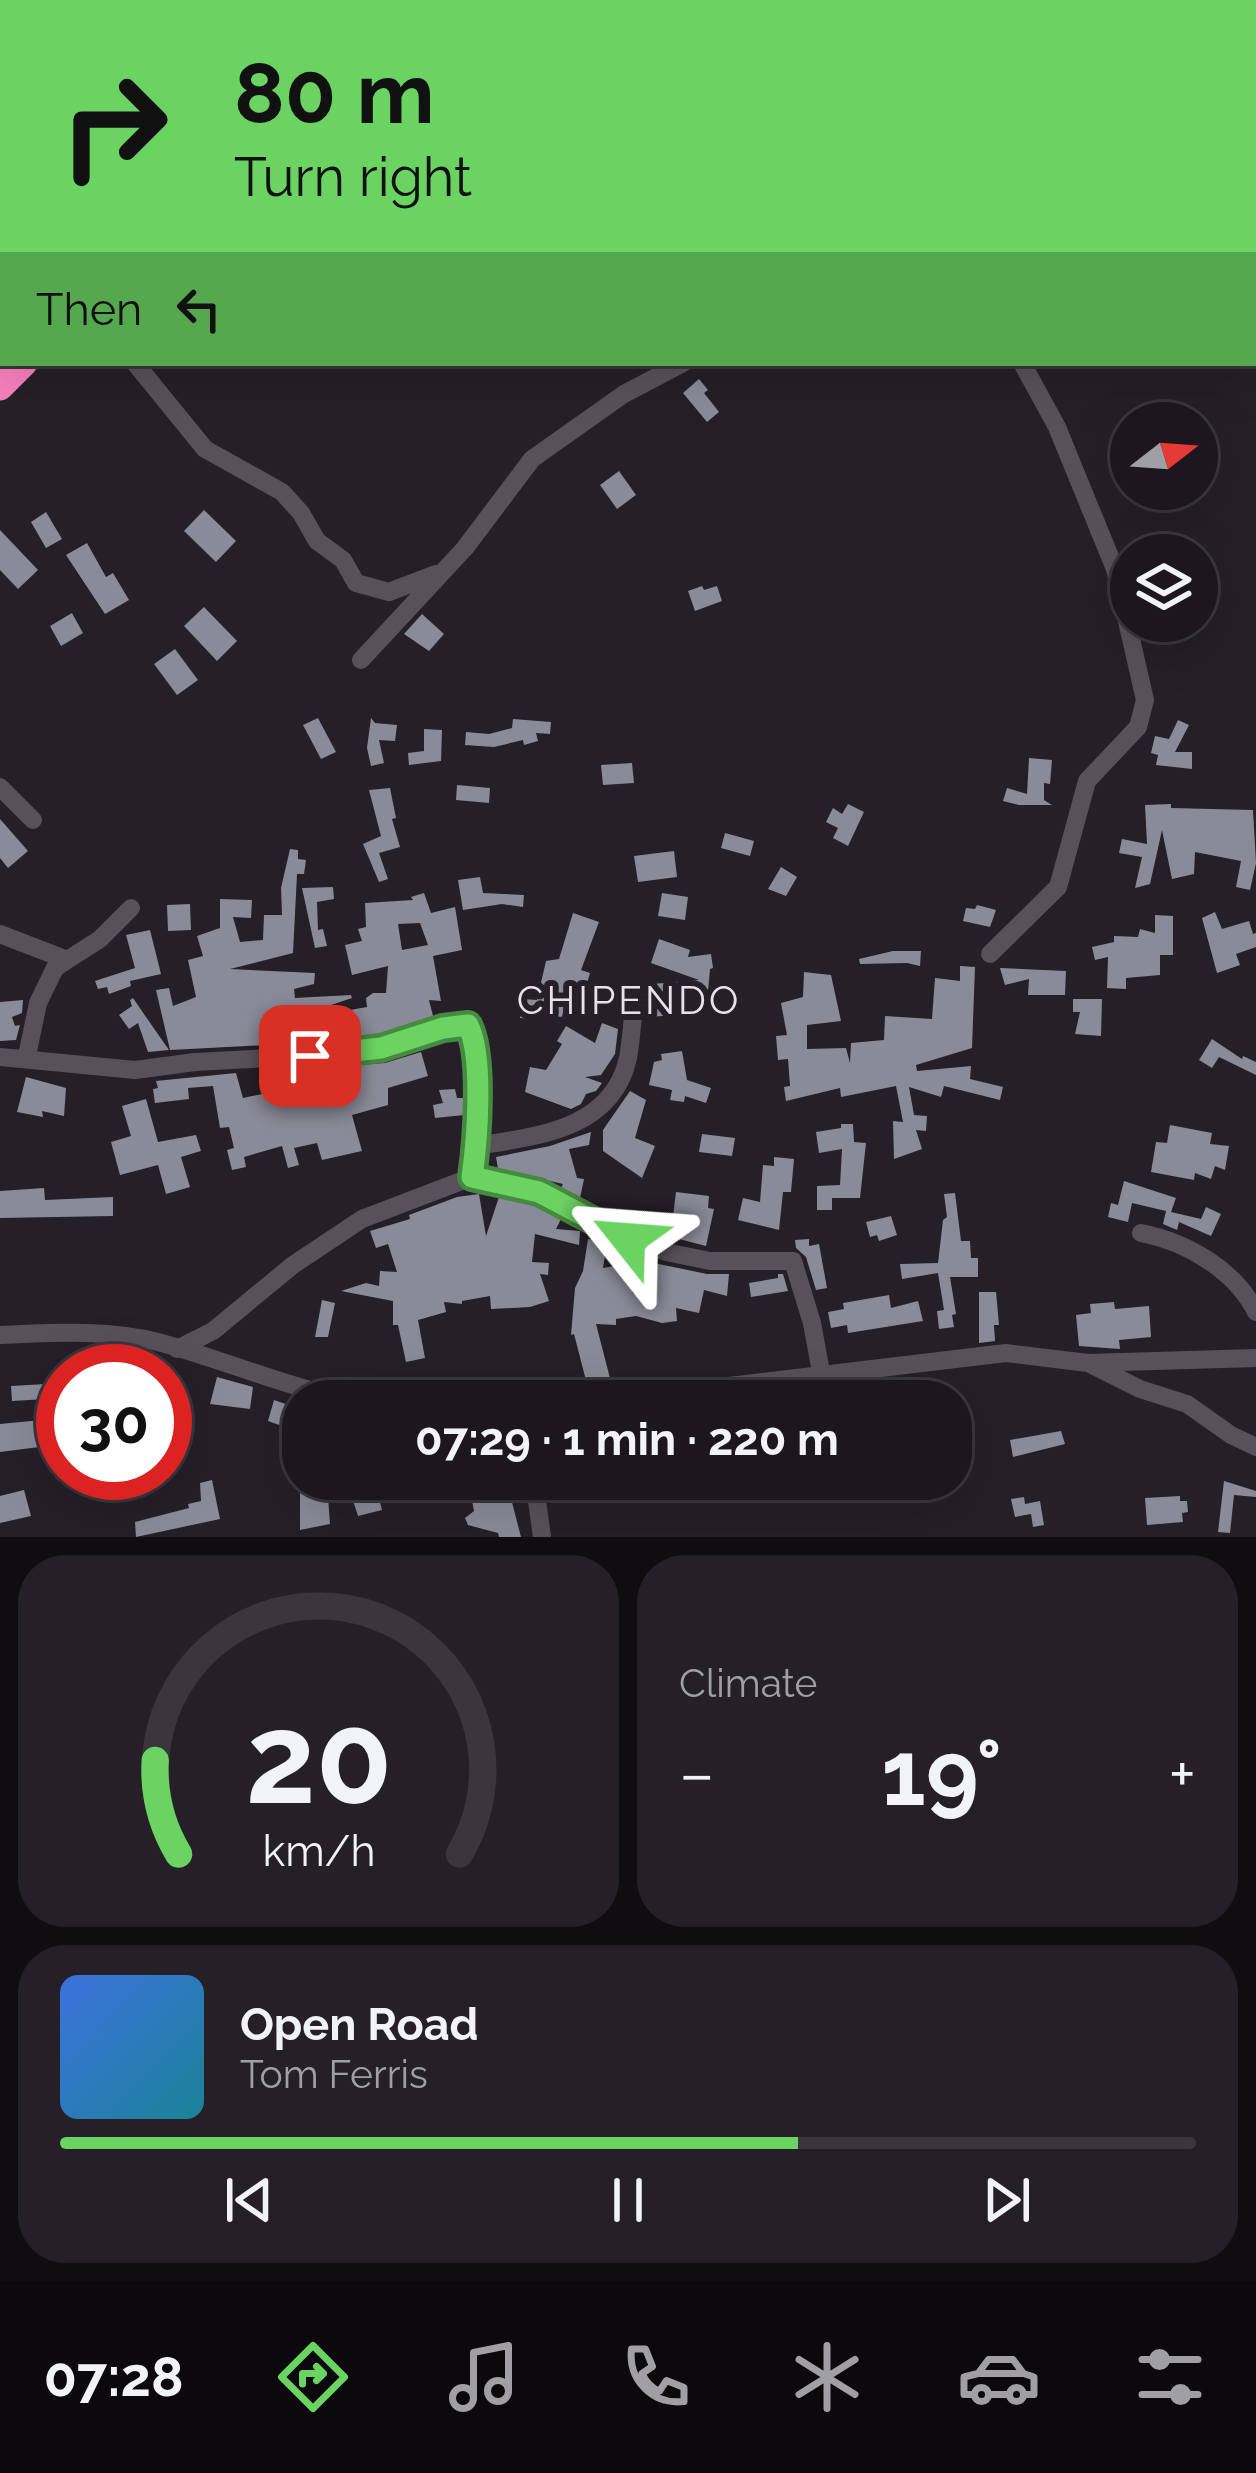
<!DOCTYPE html>
<html lang="en">
<head>
<meta charset="utf-8">
<style>
	:root { --surface:#1c171e; --page:#252027; --text:#f1f3f6; --muted:#a09fa4; --line:#3a363c; --accent:#6bd362 }
	body { margin:0; font-family:Raleway,sans-serif; background:var(--page); color:var(--text); height:100vh; display:flex; flex-direction:column; font-size:45px; white-space:nowrap }
	* { box-sizing:border-box; margin:0 }
	p { font-size:39px; color:var(--muted) }
	.icon { flex:none; width:66px; height:66px; fill:none; stroke:currentColor; stroke-width:2; stroke-linecap:round; stroke-linejoin:round }
	.map { position:relative; height:1537px; overflow:hidden }
	.sheet { display:flex; flex-direction:column; gap:18px; padding:18px; background:#0f0d10; flex:1 }
	.sheet>* { flex:none }
	.top-card { position:absolute; left:0px; top:0px; width:1257px; height:366px; box-shadow:0 12px 48px #0002,0 0 0 3px var(--line); background:#6bd362; color:#111; overflow:hidden }
	.needle { width:78px; rotate:73deg }
	.controls { position:absolute; left:1110px; top:402px; display:grid; gap:24px }
	.controls a { display:grid; place-items:center; width:108px; height:108px; border-radius:50%; background:var(--surface); box-shadow:0 12px 48px #0002,0 0 0 3px var(--line); font-size:60px }
	.speed { position:absolute; left:36px; top:1344px; display:flex; gap:24px; font-size:60px; font-weight:700; text-align:center }
	.speed>* { display:grid; place-content:center; width:156px; height:156px; border-radius:50%; background:var(--surface); box-shadow:0 12px 48px #0002,0 0 0 3px var(--line); line-height:1 }
	.speed .limit { border:18px solid #d22; background:#fff; color:#111 }
	.pin { position:absolute; display:grid; place-items:center; width:102px; height:102px; color:#fff; margin:-51px; border-radius:24px; box-shadow:0 6px 18px #0006 }
	.me { position:absolute; width:132px; margin:-66px; rotate:298deg; stroke-linejoin:round; filter:drop-shadow(0 0 9px #0008) }
	.turn { display:flex; align-items:center; gap:42px; height:252px; padding:0 36px; font-size:54px }
	.turn .icon { width:156px; height:156px; stroke-width:2.5 }
	.turn b { display:block; font-size:84px; line-height:102px }
	.then { display:flex; align-items:center; height:114px; padding:0 36px; background:#0003; gap:24px; font-size:45px }
	.big { font-size:90px; font-weight:700; line-height:1.1 }
	.sheet .card { flex:1; display:flex; flex-direction:column; justify-content:center; gap:18px; min-width:0; padding:0 42px; border-radius:48px; background:var(--page) }
	.sheet .dial { align-items:center; gap:0 }
	.dial svg { height:312px; overflow:visible; fill:none; stroke:var(--line); stroke-width:7; stroke-linecap:round; text-anchor:middle }
	.dial text { fill:var(--text); stroke:none }
	.song { display:flex; align-items:center; gap:36px }
	.cover { width:144px; height:144px; border-radius:18px; background:linear-gradient(135deg,hsl(220 70% 55%),hsl(190 70% 35%)) }
	.played { height:12px; border-radius:6px; background:linear-gradient(90deg,var(--accent) 65%,var(--line) 65%) }
	.keys { display:flex; justify-content:space-around; direction:ltr }
	.heat { display:flex; justify-content:space-between; align-items:center; font-size:66px; direction:ltr }
	.sheet .tiles { flex:1; display:grid; gap:18px; grid-template-columns:1fr 1fr }
	.card:last-child { grid-column:span 2 }
	.trip { position:absolute; left:282px; top:1380px; width:690px; height:120px; border-radius:48px; background:var(--surface); box-shadow:0 12px 48px #0002,0 0 0 3px var(--line); font-weight:700; line-height:120px; text-align:center }
	.dock { display:flex; height:192px; justify-content:space-around; align-items:center; background:#0b090c; color:var(--muted) }
	.dock .icon { width:84px; height:84px }
	.dock .active { color:var(--accent) }
	.dock b { font-size:54px; color:var(--text) }
	.map>svg:first-child { display:block }
</style>
</head>
<body>
<div class="map">
<svg width="1256" height="1537" viewBox="0 0 1256 1537">
	<rect width="100%" height="100%" fill="#251f28"/>
	<!-- forest -->
	<path fill="#833e3b" d="M0 0H344L3 3 0 305Z"/>
	<!-- building -->
	<path fill="#8a8b98" fill-rule="evenodd" d="M699 379 708 390 704 393 719 412 707 422 683 393Z
		M619 471 636 495 617 509 600 485Z
		M204 510 236 541 216 562 184 531Z
		M46 512 62 539 46 548 31 522Z
		M0 530 38 570 18 589 0 570Z
		M87 543 106 577 113 573 129 600 105 614 66 555Z
		M702 586 704 590 717 586 722 601 695 611 688 591Z
		M204 607 237 641 217 661 184 626Z
		M72 613 83 633 61 646 50 626Z
		M422 614 444 634 429 651 404 634Z
		M175 649 198 680 177 695 154 664Z
		M318 718 336 752 321 759 303 725Z
		M371 718 375 723 397 725 395 741 379 740 384 763 371 766 367 748Z
		M513 719 551 722 550 734 536 733 538 741 524 745 523 740 494 747 465 745 466 732 489 734 512 728Z
		M1178 720 1189 725 1175 752H1192V769L1156 765 1158 755 1151 753 1155 736 1169 739Z
		M424 729 442 730 441 761 409 765 408 753 424 751Z
		M1029 758 1052 760 1050 784 1044 783V800L1052 805H1019L1003 801 1007 788 1027 794Z
		M632 763 634 783 603 785 601 765Z
		M457 785 490 788 489 803 456 800Z
		M390 788 396 818 392 819 400 847 379 853 388 879 379 882 363 844 381 836 369 790Z
		M848 804 864 812 848 846 833 838 838 828 826 822 833 808 842 814Z
		M1171 804V808L1253 810 1256 863 1250 890 1236 887 1241 861 1195 852 1194 874 1172 879 1162 830 1150 884 1135 888 1142 857 1119 853 1122 839 1147 844 1145 805Z
		M0 819 28 851 8 868 0 858Z
		M725 833 754 841 750 856 721 848Z
		M290 849 298 850V859L306 860 304 874H297L293 953 230 969 315 973 314 984 294 989 295 998 351 995 352 998 319 1009 327 1034 354 1031 350 1010 367 1007 366 998 373 993H386L388 966 352 975 345 945 362 941 358 929 366 927 365 903 413 900 411 897 424 893 431 913 455 907 462 950 433 956 441 1001 429 1000 433 1016 378 1036 344 1041 170 1050 156 990 169 988 173 1006 196 997 188 960 203 956 197 936 220 928V899L252 900 251 918 233 917 240 942 263 940 264 915H282L281 888ZM420 923 428 945 402 950 398 924Z
		M674 851 677 877 638 882 634 856Z
		M781 867 797 877 786 896 768 889Z
		M480 877 483 893 524 895 523 907 502 904 463 910 458 880Z
		M333 887 334 899 317 902 318 930 323 929 327 946 315 948 302 888Z
		M662 893 688 897 685 920 658 916Z
		M190 904 191 930 168 931 167 905Z
		M977 905 996 910 990 927 963 921 966 908 975 909Z
		M1215 912 1222 929 1249 921 1253 934 1256 933V947L1236 954 1240 965 1217 973 1202 918Z
		M573 913 599 922 581 970 590 973 586 987 593 989 588 1006 566 999 562 1017 537 1013V1019L520 1018 522 999 537 1000 546 961 559 959Z
		M1155 915 1173 916V955H1160V975L1126 978V989L1107 988 1108 957 1095 960 1092 947 1114 942V936L1138 937 1140 929 1155 933Z
		M150 930 161 974 130 981 131 986 109 994 107 987 98 989 95 981 135 968 126 935Z
		M659 939 690 950 688 957 711 954 713 968 710 969 708 992 677 991 679 1015 647 1017 648 1004 654 1003 652 984 699 980 651 963Z
		M893 951H921L920 966 907 963 860 964 859 959Z
		M960 966 975 967 972 1048 916 1065 917 1071 971 1066 970 1079 1003 1087 1000 1100 944 1086 941 1097 909 1087 914 1115 927 1116 926 1131 916 1130 922 1149 894 1159 893 1121 903 1122 896 1086 841 1097 840 1088 786 1101 784 1087 790 1086 788 1059 778 1060 776 1036 787 1035 781 1003 803 997 804 972 831 975 841 1021 807 1025V1049L846 1048 850 1063 851 1043 884 1040 885 1016 932 1019 935 978 960 981Z
		M1000 968 1066 971 1065 995H1028L1029 979 1005 985Z
		M133 998 146 1017 169 1050 148 1052 138 1023 129 1029 119 1015 132 1006 130 1000Z
		M1073 999H1102L1101 1036 1075 1034 1080 1012H1073Z
		M23 1000 22 1013 12 1017 15 1026 20 1025 16 1040 0 1041V1002Z
		M602 1023 618 1029 615 1054 601 1075 585 1077 602 1083 596 1091 586 1094 581 1104 571 1109 525 1092 530 1067 546 1070 562 1044 557 1041 566 1026 595 1043Z
		M1212 1039 1242 1059 1243 1056 1256 1062V1075L1219 1057 1212 1068 1199 1060Z
		M682 1051 687 1080 711 1088 706 1103 685 1096 684 1102 670 1100 672 1090 649 1085 654 1062 662 1060 661 1054Z
		M421 1052 428 1076 388 1088V1105L352 1115 362 1151 322 1160 317 1143 294 1148 299 1165 288 1168 282 1146 244 1157 246 1167 232 1170 227 1150 234 1148 229 1127 220 1128 213 1086 188 1088 189 1099 155 1103 153 1089 158 1088 156 1081 236 1073 243 1098 267 1093 262 1072 385 1063Z
		M26 1077 66 1088 64 1116 42 1111 43 1117 17 1112Z
		M455 1089 457 1098H464V1115L435 1118 433 1105 443 1103 439 1090Z
		M630 1091 646 1100 635 1138 655 1146 642 1178 603 1151V1130Z
		M146 1099 158 1142 196 1135 201 1151 181 1157 190 1187 166 1194 158 1165 120 1175 111 1142 131 1136 122 1106Z
		M841 1124H853L854 1142 866 1143 860 1198H832V1210H817V1186L840 1185 842 1149 819 1153 816 1132 841 1128Z
		M1170 1125 1212 1133 1210 1144 1229 1146 1225 1170 1215 1166 1211 1179 1195 1173 1194 1180 1151 1172 1156 1142 1167 1143Z
		M591 1132 589 1145 569 1149 577 1178 584 1179 580 1198 561 1188 563 1184 498 1169 496 1157 550 1146Z
		M702 1134 735 1138 732 1156 699 1152Z
		M774 1157 794 1159 791 1192H783L779 1230 738 1220 743 1198 760 1202 763 1165 774 1166Z
		M1124 1181 1176 1198 1171 1212 1201 1219 1206 1207 1221 1214 1211 1236 1179 1222 1177 1230 1163 1224 1166 1211 1132 1203 1128 1222 1108 1217 1111 1203 1118 1205Z
		M44 1188 45 1200 113 1197V1216L0 1218V1191Z
		M676 1192 709 1196 708 1208 714 1209 706 1246 652 1232 658 1218 672 1224Z
		M955 1193 961 1241H970L971 1258H978V1277H950L956 1314 952 1315 954 1327 939 1329 937 1311 944 1310 938 1273 902 1279 900 1264 938 1263 943 1220 947 1217 944 1194Z
		M479 1194 486 1236 499 1197 531 1204 561 1219 556 1229 580 1231 579 1245 535 1234 532 1262 549 1263 548 1275 540 1274 549 1301 530 1307 491 1309 490 1296 462 1301V1304L444 1302 446 1312 418 1320 425 1358 406 1362 398 1325H393V1301L341 1291 366 1283 379 1286 380 1271 397 1272 388 1244 376 1248 370 1231 410 1219 409 1215 457 1197Z
		M891 1216 897 1235 879 1241 877 1235 870 1237 866 1222Z
		M588 1239 607 1243 603 1268 626 1264 633 1294 644 1261 707 1274H729L727 1296 704 1290 699 1313 676 1308 677 1321 662 1323 636 1316 616 1319V1325L596 1324 612 1386 589 1392 574 1334 571 1335 575 1288 583 1271Z
		M809 1239V1246L819 1244 827 1288 816 1290 806 1257 796 1248 795 1240Z
		M778 1274H783L788 1291 751 1297 749 1283 778 1278Z
		M979 1292H996L999 1325H994L995 1341 979 1343Z
		M889 1295 891 1308 918 1301 923 1321 848 1333 847 1325 831 1328 828 1312 844 1309 843 1303Z
		M322 1300 335 1303 328 1337H315Z
		M1114 1302 1115 1309 1149 1306 1151 1337 1119 1340 1120 1349 1079 1346 1076 1315 1091 1313 1090 1304Z
		M217 1377 253 1387 250 1409 210 1404Z
		M63 1383V1398L12 1401 11 1386Z
		M274 1400 303 1410V1416L285 1414 282 1426 268 1421Z
		M63 1418V1444L0 1452V1424Z
		M1061 1431 1065 1444 1013 1457 1010 1440Z
		M346 1479H374L382 1510 358 1516Z
		M476 1479H506L521 1537H499L498 1533 468 1525 465 1518 474 1511 468 1481Z
		M212 1480 220 1519 136 1537 135 1522 189 1508 188 1504 201 1501 200 1483Z
		M320 1480 327 1483 330 1524 300 1530V1486Z
		M1224 1481 1256 1491V1497L1234 1495 1230 1533 1218 1532Z
		M24 1490 31 1516 0 1523V1496Z
		M1180 1496V1501H1187L1188 1512 1182 1513 1183 1522 1147 1525 1145 1498Z
		M1024 1497 1025 1504 1040 1501 1044 1525 1033 1527 1031 1514 1015 1517 1011 1499Z"/>
	<g fill="none" stroke-linecap="round" stroke-linejoin="round">
		<!-- minor -->
		<path stroke="#58515b" stroke-width="18" d="M802 0 804 3
			M907 0 911 3
			M1254 200 1256 204
			M135 363 205 449 282 492 301 513 317 541 343 560 356 583 389 592 436 574
			M361 660 465 548 532 459 624 394 683 363
			M0 787 33 820
			M0 934 67 960
			M990 954 1058 887 1087 781 1138 727 1145 700 1115 569 1057 427 1022 363
			M27 1056 38 1003 55 968 100 939 131 908
			M0 1057 135 1070 195 1062 345 1054 381 1049 443 1027 468 1025C484 1056 477 1141 472 1177
			M477 1146C537 1136 612 1130 628 1058 632 1036 633 1013 635 992
			M1141 1233C1187 1242 1235 1270 1256 1312
			M0 1335C53 1333 106 1329 158 1342 224 1360 286 1387 354 1401
			M177 1349 213 1331 293 1265 362 1219 472 1177 539 1192 628 1239 666 1252 710 1261H793L812 1323 821 1372
			M1092 1365 1140 1389 1187 1404 1231 1435 1256 1447
			M603 1401 1006 1353 1088 1363 1256 1358
			M534 1479 542 1537"/>
		<!-- highway -->
		<path stroke="#f67fbd" stroke-width="27" d="M389 3 392 0
			M0 387 24 363"/>
	</g>
	<g fill="none" stroke-linecap="round" stroke-linejoin="round">
		<!-- route casing -->
		<g stroke="#468940" stroke-width="30">
			<path id="route" d="M310 1056 381 1048 443 1028 468 1025C484 1056 477 1142 472 1177L539 1192 628 1239"/>
		</g>
		<!-- route -->
		<use href="#route" stroke="#6bd362" stroke-width="21"/>
	</g>
	<g text-anchor="middle" stroke-width="12" stroke-linejoin="round" paint-order="stroke">
		<!-- quarter labels -->
		<g font-size="39" letter-spacing="3" fill="#e8e0ec" stroke="#251f28">
			<text x="629" y="1014">CHIPENDO</text>
		</g>
	</g>
</svg>
<div class="controls">
<a><svg class="needle" viewBox="-14 -14 28 28"><path d="M0-13l5 13h-10z" fill="#e53935"/><path d="M0 13l5-13h-10z" fill="#a09fa4"/></svg></a>
<a><svg class="icon" aria-label="layers" viewBox="0 0 24 24"><path d="M12 4l9 5-9 5-9-5zM3 14l9 5 9-5"/></svg></a>
</div>
<div class="speed"><div class="limit">30</div></div>
<div class="pin" style="left:310px;top:1056px;background:#d93025"><svg class="icon" aria-label="arrive" viewBox="0 0 24 24"><path d="M6 21V4h12l-3 4 3 4H6"/></svg></div>
<svg class="me" style="left:628px;top:1239px" viewBox="-20 -20 40 40"><path d="M0-17L14 15 0 8-14 15z" fill="#6bd362" stroke="#fff" stroke-width="4"/></svg>
<div class="trip">07:29 · 1 min · 220 m</div>
<div class="top-card">
<div class="turn"><svg class="icon" aria-label="right" viewBox="0 0 24 24"><path d="M7 20v-9h11M14 6l5 5-5 5"/></svg><div><b>80 m</b>Turn right</div></div>
<div class="then">Then<svg class="icon" aria-label="left" viewBox="0 0 24 24"><path d="M17 20v-9H6M10 6l-5 5 5 5"/></svg></div>
</div>
</div>
<section class="sheet">
<div class="tiles">
<div class="card dial"><svg viewBox="0 0 100 80">
<path d="M14 69A42 42 0 1 1 86 69"/>
<path d="M14 69A42 42 0 0 1 8 45" stroke="#6bd362"/>
<text x="50" y="56" font-size="32" font-weight="700">20</text>
<text x="50" y="72" font-size="11">km/h</text>
</svg></div>
<div class="card"><p>Climate</p>
<div class="heat"><a>−</a><b class="big">19°</b><a>+</a></div>
</div>
<div class="card">
<div class="song"><i class="cover"></i><div><b>Open Road</b><p>Tom Ferris</p></div></div>
<div class="played"></div>
<div class="keys"><svg class="icon" aria-label="previous" viewBox="0 0 24 24"><path d="M18 5L8 12l10 7zM5 5v14"/></svg><svg class="icon" aria-label="pause" viewBox="0 0 24 24"><path d="M8 5v14M16 5v14"/></svg><svg class="icon" aria-label="next" viewBox="0 0 24 24"><path d="M6 5l10 7-10 7zM19 5v14"/></svg></div>
</div>
</div>
</section>
<nav class="dock">
<b>07:28</b>
<svg class="icon active" aria-label="directions" viewBox="0 0 24 24"><path d="M12 3l9 9-9 9-9-9zM9 14v-3h6M13 9l2 2-2 2"/></svg>
<svg class="icon" aria-label="music" viewBox="0 0 24 24"><path d="M9 18V5l10-2v13"/><circle cx="6" cy="18" r="3"/><circle cx="16" cy="16" r="3"/></svg>
<svg class="icon" aria-label="phone" viewBox="0 0 24 24"><path d="M5 4h4l2 5-3 2q2 4 5 5l2-3 5 2v4C11 20 4 13 5 4z"/></svg>
<svg class="icon" aria-label="climate" viewBox="0 0 24 24"><path d="M12 3v18M4 7l16 10M4 17L20 7"/></svg>
<svg class="icon" aria-label="car" viewBox="0 0 24 24"><path d="M5 17H2v-5l4-1 3-4h7l3 4 3 1v5h-3M9 17h6M6 11h13"/><circle cx="7" cy="17" r="2"/><circle cx="17" cy="17" r="2"/></svg>
<svg class="icon" aria-label="filters" viewBox="0 0 24 24"><path d="M4 7h16M4 17h16"/><circle cx="9" cy="7" r="2"/><circle cx="15" cy="17" r="2"/></svg>
</nav>
</body>
</html>
